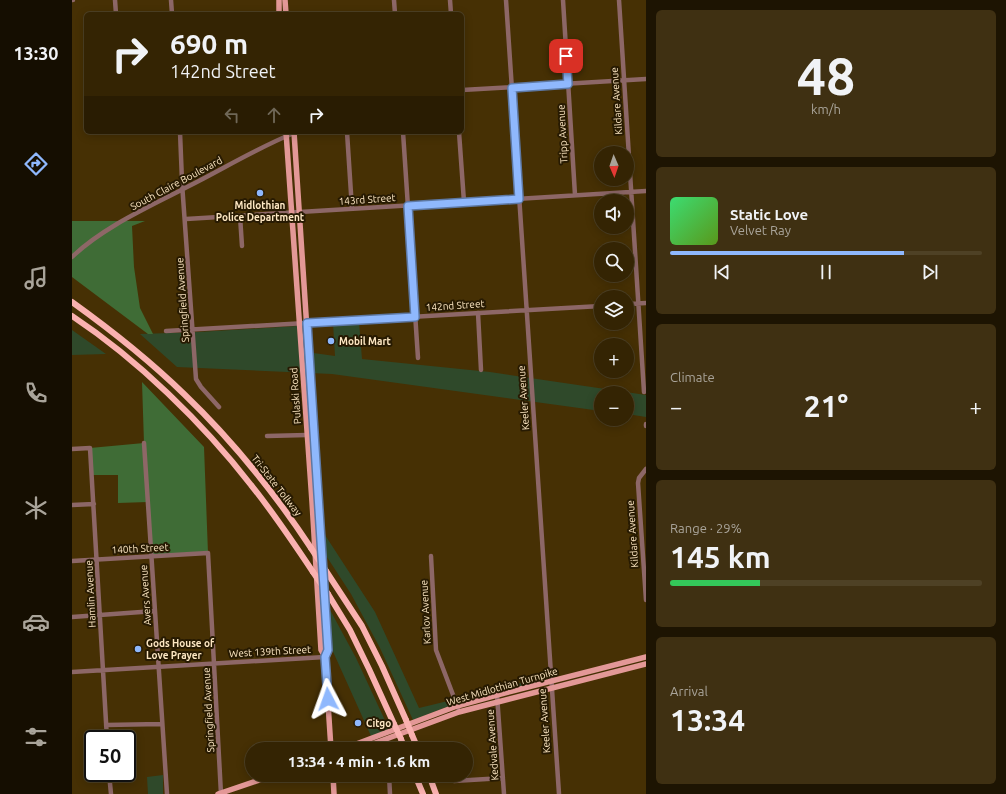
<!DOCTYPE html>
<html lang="en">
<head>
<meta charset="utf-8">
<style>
	:root { --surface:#342403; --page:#3f3012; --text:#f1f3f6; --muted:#a9a49a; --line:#4e4125; --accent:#8fb8fd }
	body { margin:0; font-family:Ubuntu,sans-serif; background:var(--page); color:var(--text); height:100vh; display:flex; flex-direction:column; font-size:15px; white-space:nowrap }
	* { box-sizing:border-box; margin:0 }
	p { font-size:13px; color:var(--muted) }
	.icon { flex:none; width:22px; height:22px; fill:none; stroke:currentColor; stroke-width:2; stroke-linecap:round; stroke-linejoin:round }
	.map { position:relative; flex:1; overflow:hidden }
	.drawer { display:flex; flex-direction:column; gap:10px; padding:10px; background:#1d1402; width:360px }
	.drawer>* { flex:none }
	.guide { position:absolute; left:12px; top:12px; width:380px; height:122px; border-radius:6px; box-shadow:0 2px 10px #0003,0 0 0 1px var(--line); background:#342403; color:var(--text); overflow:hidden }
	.needle { width:26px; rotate:178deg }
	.controls { position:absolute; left:522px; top:146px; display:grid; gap:8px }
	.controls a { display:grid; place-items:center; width:40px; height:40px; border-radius:50%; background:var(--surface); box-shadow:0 2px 10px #0003,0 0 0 1px var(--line); font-size:20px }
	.speed { position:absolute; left:12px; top:730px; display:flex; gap:8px; font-size:20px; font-weight:700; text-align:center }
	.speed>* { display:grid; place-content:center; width:52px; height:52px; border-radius:50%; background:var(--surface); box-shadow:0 2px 10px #0003,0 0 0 1px var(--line); line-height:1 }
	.speed .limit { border:2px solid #111; border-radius:6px; background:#fff; color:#111 }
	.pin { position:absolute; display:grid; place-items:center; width:34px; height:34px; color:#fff; margin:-17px; border-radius:8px; box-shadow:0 2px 6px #0006 }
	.me { position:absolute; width:44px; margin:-22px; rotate:356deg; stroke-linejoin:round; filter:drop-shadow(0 0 3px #0008) }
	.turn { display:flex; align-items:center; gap:14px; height:84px; padding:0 20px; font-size:18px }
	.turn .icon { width:52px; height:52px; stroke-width:2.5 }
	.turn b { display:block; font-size:28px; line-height:34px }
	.lanes { display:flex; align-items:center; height:38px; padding:0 20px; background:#0003; justify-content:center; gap:20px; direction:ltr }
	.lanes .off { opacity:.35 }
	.big { font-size:30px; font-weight:700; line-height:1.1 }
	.drawer .card { flex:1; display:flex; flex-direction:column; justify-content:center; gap:6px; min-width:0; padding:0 14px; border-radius:6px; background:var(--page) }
	.drawer .dial { align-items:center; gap:0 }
	.dial b { font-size:52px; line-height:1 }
	.song { display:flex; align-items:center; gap:12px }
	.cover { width:48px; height:48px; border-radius:6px; background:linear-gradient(135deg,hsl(140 70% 55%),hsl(90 70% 35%)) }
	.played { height:4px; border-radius:2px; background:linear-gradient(90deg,var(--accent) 75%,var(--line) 75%) }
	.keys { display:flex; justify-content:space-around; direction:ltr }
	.heat { display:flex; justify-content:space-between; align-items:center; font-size:22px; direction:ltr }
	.charge { height:6px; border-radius:3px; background:linear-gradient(90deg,#34c759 29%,var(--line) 0) }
	.trip { position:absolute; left:173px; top:742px; width:228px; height:40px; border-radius:20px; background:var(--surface); box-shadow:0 2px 10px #0003,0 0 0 1px var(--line); font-weight:700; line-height:40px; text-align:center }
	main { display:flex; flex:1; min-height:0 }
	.tab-bar { display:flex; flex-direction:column; width:72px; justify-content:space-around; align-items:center; background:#150e01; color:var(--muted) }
	.tab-bar .icon { width:28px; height:28px }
	.tab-bar .active { color:var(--accent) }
	.tab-bar b { font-size:18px; color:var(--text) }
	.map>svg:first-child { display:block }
</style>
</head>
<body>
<main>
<nav class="tab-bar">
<b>13:30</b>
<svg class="icon active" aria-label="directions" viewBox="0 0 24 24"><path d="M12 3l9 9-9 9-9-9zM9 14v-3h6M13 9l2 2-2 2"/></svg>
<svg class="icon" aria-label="music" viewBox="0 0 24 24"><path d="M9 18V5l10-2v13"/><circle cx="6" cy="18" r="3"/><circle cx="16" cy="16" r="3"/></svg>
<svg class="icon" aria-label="phone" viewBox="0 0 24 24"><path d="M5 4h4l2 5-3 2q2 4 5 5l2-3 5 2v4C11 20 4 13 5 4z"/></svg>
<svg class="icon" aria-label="climate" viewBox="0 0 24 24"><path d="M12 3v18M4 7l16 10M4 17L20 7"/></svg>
<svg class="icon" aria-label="car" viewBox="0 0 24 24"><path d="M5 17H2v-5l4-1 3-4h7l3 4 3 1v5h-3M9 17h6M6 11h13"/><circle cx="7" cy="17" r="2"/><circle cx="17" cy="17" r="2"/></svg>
<svg class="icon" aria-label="filters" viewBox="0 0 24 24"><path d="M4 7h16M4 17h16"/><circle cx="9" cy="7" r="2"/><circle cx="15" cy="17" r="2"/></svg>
</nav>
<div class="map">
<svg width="574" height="794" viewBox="0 0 574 794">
	<rect width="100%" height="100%" fill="#463004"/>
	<!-- green -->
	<path fill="#2f492a" d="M287 322 290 359 418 372 574 395V417L555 414V393H529V411L260 374 105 367 68 334 127 332 225 326 227 351 263 356 261 323Z
		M0 330 34 354 0 355Z
		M253 535 303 612 347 708 380 700V705L341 720 308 648 279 594 253 554Z
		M257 608 284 658 317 729 299 736 258 645Z
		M476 676 474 679 470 681 392 702 388 701 386 699Z
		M91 775V794H76L75 777Z"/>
	<!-- forest -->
	<path fill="#3f6c36" d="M0 221H73L60 226 62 267 68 308 81 334H76L0 277Z
		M70 382 132 447 136 553 79 556 76 502 46 503V475H20L18 448 72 443Z"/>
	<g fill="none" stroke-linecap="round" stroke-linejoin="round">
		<!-- minor -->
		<path stroke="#8d6767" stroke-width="4.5" d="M0 0H1
			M43 0 44 14
			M99 0 100 14
			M322 0 323 14
			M378 0 379 14
			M434 0 487 794
			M491 0 503 195
			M547 0 572 392
			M390 90 574 79
			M108 132 110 181
			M275 132 280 209
			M331 132 346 358
			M387 132 392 202
			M110 183 124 379 129 387 147 407
			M168 216 170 246
			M114 219 574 191
			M0 257C31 227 77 207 115 187 151 169 185 148 222 133
			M555 304 574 303
			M406 313 409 370
			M94 331 529 306
			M574 424V426
			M195 436 235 435
			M72 443 95 794
			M0 449 18 448 35 739
			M574 469 567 478 566 483 574 600
			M0 505 22 504
			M359 556 364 650 386 708
			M0 561 136 553 149 794
			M0 617 83 611
			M0 672 253 657
			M425 695 432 794
			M34 725 89 724
			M306 742 308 749
			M37 773 39 794
			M317 775 318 794
			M382 781 431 778"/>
		<!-- major -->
		<path stroke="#e39897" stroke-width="5.5" d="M207 0V14
			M213 0 214 14
			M214 132 240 502 247 617 249 650 253 657 259 749
			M222 132 256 650 253 657
			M271 749 385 706 425 695 574 657
			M287 749 387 712 574 664
			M261 775 262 794
			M146 794 202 775"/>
		<!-- highway -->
		<path stroke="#fab1b0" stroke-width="6" d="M0 302C39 330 77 360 112 394 160 440 202 492 239 548
			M0 316C65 359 131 423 179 485 201 512 221 542 241 572
			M254 571 290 626 310 666 334 720
			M256 594 278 630 297 669 322 724
			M340 735 346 749
			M329 739 333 749
			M343 775 351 794
			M357 775 364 794"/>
		<!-- highway-bridge -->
		<path stroke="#fab1b0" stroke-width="6" d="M239 548 254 571
			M241 572 256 594
			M334 720 340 735
			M322 724 329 739"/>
	</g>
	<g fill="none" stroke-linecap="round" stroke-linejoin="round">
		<!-- route casing -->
		<g stroke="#5d78a4" stroke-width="10">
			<path id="route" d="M256 699 253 657 256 650 235 323 343 317 336 206 447 199 440 88 496 84 494 56"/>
		</g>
		<!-- route -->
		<use href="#route" stroke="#8fb8fd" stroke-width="7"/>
	</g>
	<!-- markers -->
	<g fill="#8fb8fd" stroke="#271a02" stroke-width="1.5">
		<circle cx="188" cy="193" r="4"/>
		<circle cx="259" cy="341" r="4"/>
		<circle cx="66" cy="649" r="4"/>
		<circle cx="286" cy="723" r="4"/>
	</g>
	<g text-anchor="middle" stroke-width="4" stroke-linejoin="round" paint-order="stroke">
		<!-- street labels -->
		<g font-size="10" fill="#fde7c3" stroke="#271a02">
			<text transform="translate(544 101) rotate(-94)" y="4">Kildare Avenue</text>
			<text transform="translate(490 134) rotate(-93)" y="4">Tripp Avenue</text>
			<text transform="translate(104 183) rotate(-28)" y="4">South Claire Boulevard</text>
			<text transform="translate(295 199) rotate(-4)" y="4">143rd Street</text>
			<text transform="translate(110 300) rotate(-94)" y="4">Springfield Avenue</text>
			<text transform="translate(383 305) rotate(-4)" y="4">142nd Street</text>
			<text transform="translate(223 396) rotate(-94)" y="4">Pulaski Road</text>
			<text transform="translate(451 398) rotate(-94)" y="4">Keeler Avenue</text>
			<text transform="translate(205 485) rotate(52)" y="4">Tri-State Tollway</text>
			<text transform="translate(560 534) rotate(-94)" y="4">Kildare Avenue</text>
			<text transform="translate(68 548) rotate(-3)" y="4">140th Street</text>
			<text transform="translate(18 594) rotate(-93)" y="4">Hamlin Avenue</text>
			<text transform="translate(73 595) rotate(-94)" y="4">Avers Avenue</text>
			<text transform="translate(353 612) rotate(-93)" y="4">Karlov Avenue</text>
			<text transform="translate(198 651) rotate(-3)" y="4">West 139th Street</text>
			<text transform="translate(430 686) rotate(-16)" y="4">West Midlothian Turnpike</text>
			<text transform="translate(136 710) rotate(-93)" y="4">Springfield Avenue</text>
			<text transform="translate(472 721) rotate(-94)" y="4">Keeler Avenue</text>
			<text transform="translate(420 745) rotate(-94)" y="4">Kedvale Avenue</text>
		</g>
		<!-- poi labels -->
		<g font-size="10" font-weight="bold" fill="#fde7c3" stroke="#271a02" text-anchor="start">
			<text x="188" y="209" text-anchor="middle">Midlothian<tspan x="188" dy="12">Police Department</tspan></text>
			<text x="267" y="345">Mobil Mart</text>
			<text x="74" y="647">Gods House of<tspan x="74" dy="12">Love Prayer</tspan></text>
			<text x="294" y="727">Citgo</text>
		</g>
	</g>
</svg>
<div class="controls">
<a><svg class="needle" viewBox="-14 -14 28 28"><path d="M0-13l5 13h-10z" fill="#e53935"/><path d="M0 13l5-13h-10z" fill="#a9a49a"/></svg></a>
<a><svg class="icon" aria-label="sound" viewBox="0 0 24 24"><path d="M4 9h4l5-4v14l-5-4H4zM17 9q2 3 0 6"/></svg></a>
<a><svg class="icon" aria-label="search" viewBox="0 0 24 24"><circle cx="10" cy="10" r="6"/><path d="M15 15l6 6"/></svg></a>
<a><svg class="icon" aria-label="layers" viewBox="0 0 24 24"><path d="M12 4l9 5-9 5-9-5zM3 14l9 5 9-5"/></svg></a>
<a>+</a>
<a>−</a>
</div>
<div class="speed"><div class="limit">50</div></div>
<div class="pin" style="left:494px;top:56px;background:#d93025"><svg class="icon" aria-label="arrive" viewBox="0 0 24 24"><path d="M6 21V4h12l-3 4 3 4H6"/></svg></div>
<svg class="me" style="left:256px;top:699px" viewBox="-20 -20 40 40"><path d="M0-17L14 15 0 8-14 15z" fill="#8fb8fd" stroke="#fff" stroke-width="4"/></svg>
<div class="trip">13:34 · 4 min · 1.6 km</div>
<div class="guide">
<div class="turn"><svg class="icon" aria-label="right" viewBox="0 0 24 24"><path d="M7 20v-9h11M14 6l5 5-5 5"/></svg><div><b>690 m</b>142nd Street</div></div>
<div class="lanes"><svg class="icon off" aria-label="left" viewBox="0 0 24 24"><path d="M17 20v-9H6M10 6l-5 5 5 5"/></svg><svg class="icon off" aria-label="ahead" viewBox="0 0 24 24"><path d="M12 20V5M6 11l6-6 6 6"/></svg><svg class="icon" aria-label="right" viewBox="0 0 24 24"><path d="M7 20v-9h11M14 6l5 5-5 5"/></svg></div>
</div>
</div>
<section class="drawer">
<div class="card dial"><b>48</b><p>km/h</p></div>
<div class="card">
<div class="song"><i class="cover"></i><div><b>Static Love</b><p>Velvet Ray</p></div></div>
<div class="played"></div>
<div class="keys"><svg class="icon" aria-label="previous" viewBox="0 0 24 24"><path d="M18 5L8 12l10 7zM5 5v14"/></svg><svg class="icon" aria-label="pause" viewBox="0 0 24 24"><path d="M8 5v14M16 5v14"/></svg><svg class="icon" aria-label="next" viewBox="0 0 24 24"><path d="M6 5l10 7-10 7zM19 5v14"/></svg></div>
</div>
<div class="card"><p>Climate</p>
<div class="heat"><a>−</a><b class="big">21°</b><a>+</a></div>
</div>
<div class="card"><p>Range · 29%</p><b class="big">145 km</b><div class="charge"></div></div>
<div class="card"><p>Arrival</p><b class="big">13:34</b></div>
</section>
</main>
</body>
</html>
